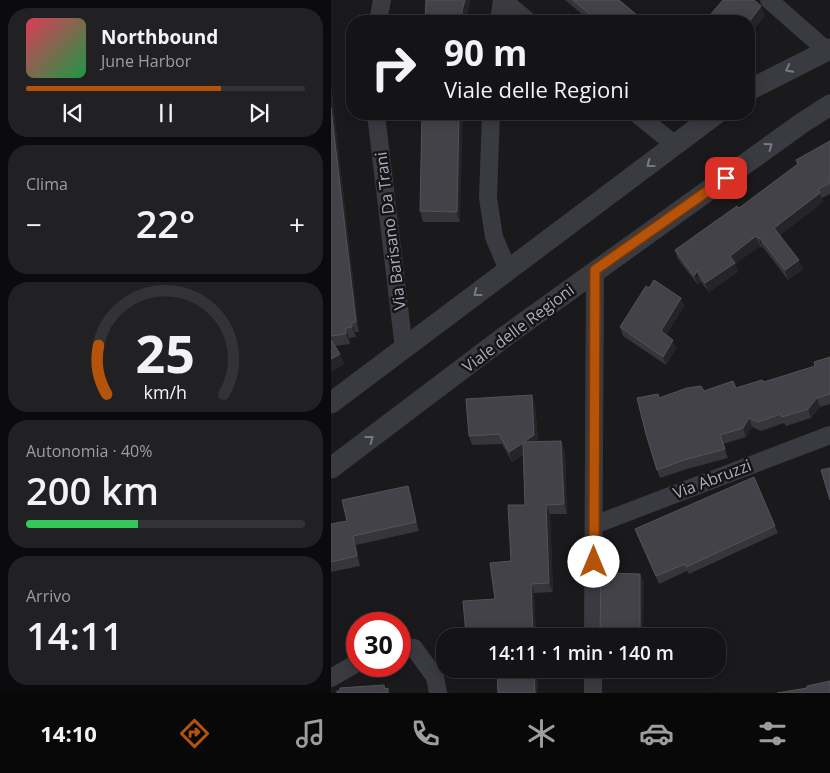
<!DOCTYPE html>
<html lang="it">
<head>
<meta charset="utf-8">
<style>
	:root { --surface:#141315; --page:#212022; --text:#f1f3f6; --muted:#9d9ea0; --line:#333234; --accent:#b45309 }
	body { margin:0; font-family:"Open Sans",sans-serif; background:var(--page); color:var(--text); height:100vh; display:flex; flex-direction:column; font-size:19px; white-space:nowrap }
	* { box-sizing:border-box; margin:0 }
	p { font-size:16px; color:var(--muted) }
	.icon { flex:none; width:28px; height:28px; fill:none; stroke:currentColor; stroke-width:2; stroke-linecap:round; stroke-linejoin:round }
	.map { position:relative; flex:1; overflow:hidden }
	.details { display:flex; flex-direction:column; gap:8px; padding:8px; background:#0b0a0c; width:331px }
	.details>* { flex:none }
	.guide { position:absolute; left:15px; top:15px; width:409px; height:105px; border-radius:20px; box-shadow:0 2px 12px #0003,0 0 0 1px var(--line); background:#141315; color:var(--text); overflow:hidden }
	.speed { position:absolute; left:15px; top:612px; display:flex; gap:10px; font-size:25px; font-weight:700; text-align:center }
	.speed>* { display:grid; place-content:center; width:65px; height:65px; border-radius:50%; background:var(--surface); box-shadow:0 2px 12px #0003,0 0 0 1px var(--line); line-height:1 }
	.speed .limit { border:8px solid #d22; background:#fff; color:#111 }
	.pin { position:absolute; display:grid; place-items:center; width:42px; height:42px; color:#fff; margin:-21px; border-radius:10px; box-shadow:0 2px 8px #0006 }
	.me { position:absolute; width:55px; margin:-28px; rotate:0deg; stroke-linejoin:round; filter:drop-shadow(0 0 4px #0008) }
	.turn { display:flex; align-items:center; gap:18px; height:105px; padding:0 15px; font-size:22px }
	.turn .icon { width:65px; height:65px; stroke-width:2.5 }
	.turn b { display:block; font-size:35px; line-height:42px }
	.big { font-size:38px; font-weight:600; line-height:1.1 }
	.details .widget { flex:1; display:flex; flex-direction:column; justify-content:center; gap:8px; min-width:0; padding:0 18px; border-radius:20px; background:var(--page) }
	.details .dial { align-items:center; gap:0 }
	.dial svg { height:130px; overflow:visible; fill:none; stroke:var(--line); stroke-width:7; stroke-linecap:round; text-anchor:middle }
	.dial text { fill:var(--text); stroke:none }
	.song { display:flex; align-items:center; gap:15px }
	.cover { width:60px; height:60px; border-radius:8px; background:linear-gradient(135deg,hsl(350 70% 55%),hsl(140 70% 35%)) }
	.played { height:5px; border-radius:2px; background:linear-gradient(90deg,var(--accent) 70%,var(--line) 70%) }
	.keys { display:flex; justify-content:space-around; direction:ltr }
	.heat { display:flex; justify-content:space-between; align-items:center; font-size:28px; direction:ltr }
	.charge { height:8px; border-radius:4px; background:linear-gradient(90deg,#34c759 40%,var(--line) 0) }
	.trip { position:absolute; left:105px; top:628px; width:290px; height:50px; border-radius:20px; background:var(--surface); box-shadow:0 2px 12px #0003,0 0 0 1px var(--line); font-weight:600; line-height:50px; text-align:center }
	.tab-bar { display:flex; height:80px; justify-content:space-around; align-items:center; background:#080808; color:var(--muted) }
	.tab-bar .icon { width:35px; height:35px }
	.tab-bar .current { color:var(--accent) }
	.tab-bar b { font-size:22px; color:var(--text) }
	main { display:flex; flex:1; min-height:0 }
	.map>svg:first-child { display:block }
</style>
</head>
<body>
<main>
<section class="details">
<div class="widget">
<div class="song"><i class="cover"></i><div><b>Northbound</b><p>June Harbor</p></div></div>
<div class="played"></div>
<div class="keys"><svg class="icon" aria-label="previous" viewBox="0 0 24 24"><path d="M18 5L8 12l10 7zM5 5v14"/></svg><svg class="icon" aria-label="pause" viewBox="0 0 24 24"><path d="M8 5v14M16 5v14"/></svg><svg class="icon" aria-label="next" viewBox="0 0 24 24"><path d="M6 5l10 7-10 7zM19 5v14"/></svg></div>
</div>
<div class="widget"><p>Clima</p>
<div class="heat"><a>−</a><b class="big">22°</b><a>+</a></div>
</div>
<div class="widget dial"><svg viewBox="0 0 100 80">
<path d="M14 69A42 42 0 1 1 86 69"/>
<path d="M14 69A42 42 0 0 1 9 39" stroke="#b45309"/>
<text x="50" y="56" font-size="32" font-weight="700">25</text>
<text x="50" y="72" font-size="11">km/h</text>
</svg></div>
<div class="widget"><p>Autonomia · 40%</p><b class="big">200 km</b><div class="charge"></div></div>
<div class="widget"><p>Arrivo</p><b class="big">14:11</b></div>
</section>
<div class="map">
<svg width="499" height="693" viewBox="0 0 499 693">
	<rect width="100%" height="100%" fill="#1a191c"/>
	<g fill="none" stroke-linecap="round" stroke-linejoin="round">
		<!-- minor -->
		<path stroke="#3a3a41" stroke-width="18" d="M172 0 197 21
			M438 0 495 50
			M47 21 51 0
			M168 21 171 0
			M45 114 73 349
			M160 114 157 198 163 237 177 270
			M306 114 344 145
			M263 525 499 435
			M262 636 264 271
			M69 648H83L104 677 107 693
			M0 678 26 663
			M262 693V669"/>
		<!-- tertiary -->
		<path stroke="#3a3a41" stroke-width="21" d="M418 90 499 49
			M0 403 385 114
			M0 468 176 335 471 123 499 105"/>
	</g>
	<!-- wall -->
	<path fill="#36353a" d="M234 0H288L313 21H259Z
		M0 86 28 332H24L25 337 18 338 19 344 4 346 13 364 0 372Z
		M91 114 129 222H92L89 211Z
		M499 141V194L491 198 492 202 449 235 472 269 457 280 432 247 431 248 429 246 404 264 407 272 378 292 369 281 367 285 347 259 344 250 408 208Z
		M318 288 350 298 353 306 335 335 345 348 335 365 292 336 289 327Z
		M499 357V404L489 407 480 418 455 426 453 423 430 431 421 427 415 437 392 444 397 458 356 469 329 478 326 470 328 398 373 391 405 388 433 382 484 366Z
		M204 405 207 441 234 450 236 514H219L222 592 203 593 205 636H131L135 635 164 599 180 561 194 505 192 455 181 462 171 444 141 445 138 436Z
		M77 486 80 496 88 531 25 545 29 566 0 572V524L16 521Z
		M444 526 447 533 358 574 356 571 328 584 304 529Z
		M142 669H206L207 693H167L166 674 144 677Z"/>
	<!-- shaded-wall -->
	<path fill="#252428" d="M134 0H140L135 21H131V11Z
		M430 6 434 16 418 36V22Z
		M0 86 28 332 25 322 0 108Z
		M128 114H132L129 222 126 212Z
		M489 193 492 202 446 237 443 228Z
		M425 236 429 246 404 264 407 272 378 292 374 283 399 256Z
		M429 238 432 247 431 248 428 239Z
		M468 260 472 269 457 280 454 270Z
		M366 271 369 281 367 285 363 276Z
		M350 298 353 306 333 339 330 331Z
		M21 322 24 332 25 337 21 327Z
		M15 328 18 338 19 344 15 334Z
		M342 340 345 348 335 365 332 357Z
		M9 354 13 364 0 372V359Z
		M201 395 204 405 207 444 193 442Z
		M486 398 489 407 480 418 477 409Z
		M418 418 421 427 415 437 412 428Z
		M230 441 234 450 236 514 233 504Z
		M192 443 195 453 181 462 178 452Z
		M77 486 80 496 88 531 85 522Z
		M215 505 219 514 222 592 218 583Z
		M22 536 25 545 29 566 26 556Z
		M309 574 313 582 312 636H309Z
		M200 584 203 593 205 636H202Z
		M203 669H206L207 693H204Z"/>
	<!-- building -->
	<path fill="#424248" stroke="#53535a" d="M95 0H134L131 11V21H94Z
		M242 0H288L313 21H267Z
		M392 0H423L430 6 418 22 374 21Z
		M0 108 25 322H21V327L15 328V334L0 336Z
		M91 114H128L126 212 89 211Z
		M499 141V183L487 189 489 193 443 228 468 260 454 270 429 238 428 239 425 236 399 256 404 263 374 283 366 271 363 276 344 250 406 206 408 208 467 164 465 160Z
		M323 280 350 298 330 331 342 340 332 357 289 327 315 286 318 288Z
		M0 340 9 354 0 359Z
		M499 357V394L486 398 477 409 451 417 450 414 427 422 418 418 412 428 389 435 394 449 353 460 326 470 315 434 306 398 327 394 328 398 356 388 370 386 373 391 402 381 405 388 431 380 433 382 484 366 483 362Z
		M201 395 203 435 193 442 230 441 233 504 215 505 218 583 200 584 202 636H131L135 635 132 601 164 599 159 563 180 561 177 505H194L192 443 178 452 168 434 138 436 135 399Z
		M499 468V500L490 470Z
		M423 477 444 526 355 567 354 564 325 576 304 529Z
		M77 486 85 522 22 536 26 556 0 562V524L16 521 11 500Z
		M270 573 309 574V636H269Z
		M166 669H203L204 693H167Z
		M499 681V693H446L476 688V686Z
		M53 685 54 689 57 688V693H6V691H9V688Z"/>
	<!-- one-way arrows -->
	<defs><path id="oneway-chevron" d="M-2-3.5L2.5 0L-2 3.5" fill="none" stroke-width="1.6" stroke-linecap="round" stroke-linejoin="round" transform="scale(1.25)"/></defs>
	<g stroke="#787985">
		<use href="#oneway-chevron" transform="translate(458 69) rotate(153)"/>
		<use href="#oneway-chevron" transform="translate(438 146) rotate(-36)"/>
		<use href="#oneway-chevron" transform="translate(319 164) rotate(143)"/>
		<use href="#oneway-chevron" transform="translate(146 293) rotate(143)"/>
		<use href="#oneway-chevron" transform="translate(39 439) rotate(-37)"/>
	</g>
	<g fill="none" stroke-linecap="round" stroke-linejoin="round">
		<!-- route casing -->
		<g stroke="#753606" stroke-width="12">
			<path id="route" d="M263 562 264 270 395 178"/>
		</g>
		<!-- route -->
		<use href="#route" stroke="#b45309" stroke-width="9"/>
	</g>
	<g text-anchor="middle" stroke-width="5" stroke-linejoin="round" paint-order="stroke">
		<!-- street labels -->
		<g font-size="16" fill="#abadbc" stroke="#151417">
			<text transform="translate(59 231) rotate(-97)" y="6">Via Barisano Da Trani</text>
			<text transform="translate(187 328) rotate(-37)" y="6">Viale delle Regioni</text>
			<text transform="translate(381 479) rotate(-21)" y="6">Via Abruzzi</text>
		</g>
	</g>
</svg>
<div class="speed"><div class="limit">30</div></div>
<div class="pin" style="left:395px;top:178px;background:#d93025"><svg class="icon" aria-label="arrive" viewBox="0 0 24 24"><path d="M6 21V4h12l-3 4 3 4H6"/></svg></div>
<svg class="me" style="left:263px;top:562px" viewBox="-20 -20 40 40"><circle r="19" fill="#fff"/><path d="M0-13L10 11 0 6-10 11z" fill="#b45309"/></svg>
<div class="trip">14:11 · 1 min · 140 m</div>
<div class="guide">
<div class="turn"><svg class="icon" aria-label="right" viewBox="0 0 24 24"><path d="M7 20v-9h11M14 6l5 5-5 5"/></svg><div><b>90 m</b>Viale delle Regioni</div></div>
</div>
</div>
</main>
<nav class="tab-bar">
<b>14:10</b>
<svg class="icon current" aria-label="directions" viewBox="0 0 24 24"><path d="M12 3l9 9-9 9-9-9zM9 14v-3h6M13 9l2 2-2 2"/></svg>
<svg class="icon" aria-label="music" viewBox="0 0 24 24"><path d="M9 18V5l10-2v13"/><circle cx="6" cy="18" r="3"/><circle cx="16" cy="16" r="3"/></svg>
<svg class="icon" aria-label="phone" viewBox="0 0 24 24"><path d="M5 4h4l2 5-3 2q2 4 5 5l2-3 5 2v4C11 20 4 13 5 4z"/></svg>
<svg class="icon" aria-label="climate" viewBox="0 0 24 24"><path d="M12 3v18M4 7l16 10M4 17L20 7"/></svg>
<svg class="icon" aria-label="car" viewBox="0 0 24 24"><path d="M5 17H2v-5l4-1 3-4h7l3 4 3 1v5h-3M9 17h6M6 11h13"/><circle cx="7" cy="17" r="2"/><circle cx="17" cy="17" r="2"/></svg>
<svg class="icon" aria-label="filters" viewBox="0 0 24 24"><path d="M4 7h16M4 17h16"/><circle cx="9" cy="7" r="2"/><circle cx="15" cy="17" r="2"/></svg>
</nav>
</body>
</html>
